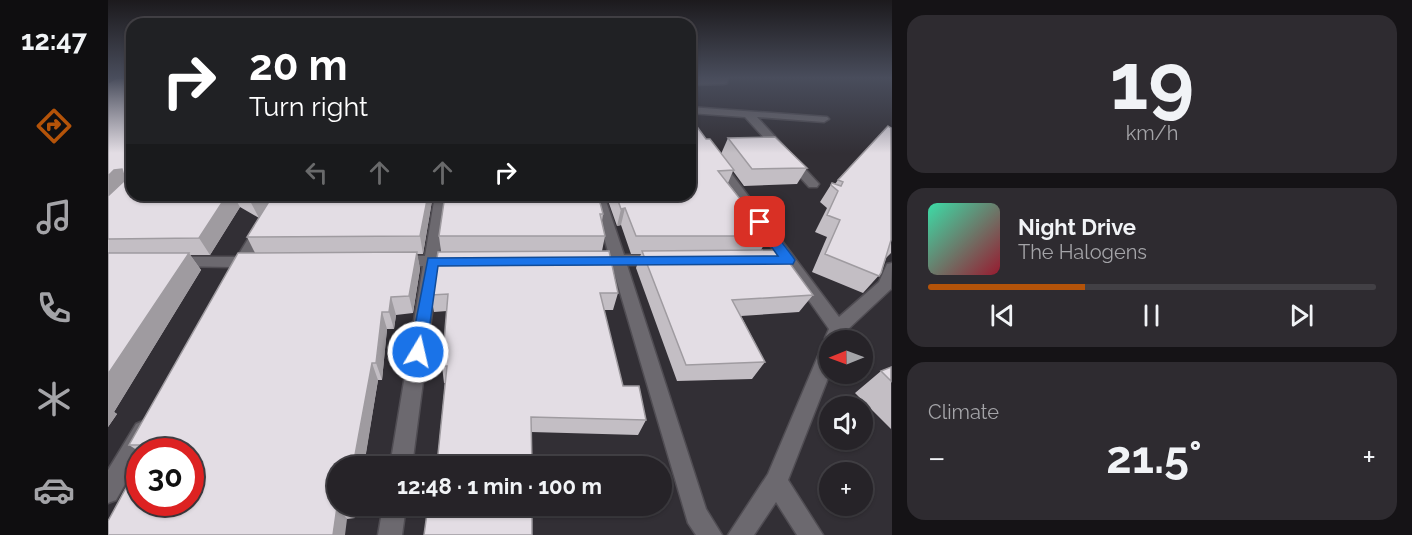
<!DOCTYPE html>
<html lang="en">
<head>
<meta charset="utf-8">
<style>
	:root { --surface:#262328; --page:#2e2b30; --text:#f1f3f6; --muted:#a4a4a8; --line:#424045; --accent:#b45309 }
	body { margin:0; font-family:Raleway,sans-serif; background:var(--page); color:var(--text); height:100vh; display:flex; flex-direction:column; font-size:22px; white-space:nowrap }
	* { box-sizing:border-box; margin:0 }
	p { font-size:20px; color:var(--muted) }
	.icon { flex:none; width:33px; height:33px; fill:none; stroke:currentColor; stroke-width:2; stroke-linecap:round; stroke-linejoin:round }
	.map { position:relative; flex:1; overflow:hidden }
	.drawer { display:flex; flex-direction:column; gap:15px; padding:15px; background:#151316; width:520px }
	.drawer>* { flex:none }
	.hud { position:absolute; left:18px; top:18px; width:570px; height:183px; border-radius:18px; box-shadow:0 2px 4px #0004,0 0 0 2px var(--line); background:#202124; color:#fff; overflow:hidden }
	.needle { width:39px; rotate:269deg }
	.buttons { position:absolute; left:711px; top:330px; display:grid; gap:12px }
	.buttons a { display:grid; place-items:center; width:54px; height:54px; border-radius:50%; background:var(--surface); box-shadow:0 2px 4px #0004,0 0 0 2px var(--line); font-size:30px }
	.speed { position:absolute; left:18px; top:438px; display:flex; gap:12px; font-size:30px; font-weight:700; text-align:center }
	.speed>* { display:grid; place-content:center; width:78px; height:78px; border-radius:50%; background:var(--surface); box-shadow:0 2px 4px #0004,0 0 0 2px var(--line); line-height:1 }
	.speed .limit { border:9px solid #d22; background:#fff; color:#111 }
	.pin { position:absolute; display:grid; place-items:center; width:51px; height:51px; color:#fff; margin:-26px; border-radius:12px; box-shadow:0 3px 9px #0006 }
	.me { position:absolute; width:66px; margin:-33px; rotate:9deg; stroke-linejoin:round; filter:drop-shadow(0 0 4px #0008) }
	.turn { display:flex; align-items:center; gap:21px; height:126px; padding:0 24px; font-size:27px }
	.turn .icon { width:78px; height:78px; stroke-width:2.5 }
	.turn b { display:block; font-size:42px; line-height:51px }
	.lanes { display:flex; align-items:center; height:57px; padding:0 24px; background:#0003; justify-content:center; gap:30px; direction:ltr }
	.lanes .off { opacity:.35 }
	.big { font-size:45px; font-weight:700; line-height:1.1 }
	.drawer .tile { flex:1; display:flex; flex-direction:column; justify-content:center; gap:9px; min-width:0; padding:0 21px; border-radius:18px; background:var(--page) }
	.drawer .dial { align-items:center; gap:0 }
	.dial b { font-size:78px; line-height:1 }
	.song { display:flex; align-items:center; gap:18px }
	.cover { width:72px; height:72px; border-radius:9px; background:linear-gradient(135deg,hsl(160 70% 55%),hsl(350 70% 35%)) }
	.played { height:6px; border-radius:3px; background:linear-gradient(90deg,var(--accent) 35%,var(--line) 35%) }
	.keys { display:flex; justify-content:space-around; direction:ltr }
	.heat { display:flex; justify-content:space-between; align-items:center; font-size:33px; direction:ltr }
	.trip { position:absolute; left:219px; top:456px; width:345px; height:60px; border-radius:30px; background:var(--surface); box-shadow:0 2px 4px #0004,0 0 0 2px var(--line); font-weight:700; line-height:60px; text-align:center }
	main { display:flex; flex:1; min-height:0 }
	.tab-bar { display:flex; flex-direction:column; width:108px; justify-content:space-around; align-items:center; background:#0f0e10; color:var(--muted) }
	.tab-bar .icon { width:42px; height:42px }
	.tab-bar .current { color:var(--accent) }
	.tab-bar b { font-size:27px; color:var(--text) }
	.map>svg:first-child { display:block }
</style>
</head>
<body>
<main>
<nav class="tab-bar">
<b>12:47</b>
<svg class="icon current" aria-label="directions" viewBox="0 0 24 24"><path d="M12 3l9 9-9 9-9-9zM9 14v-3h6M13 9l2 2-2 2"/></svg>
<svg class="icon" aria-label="music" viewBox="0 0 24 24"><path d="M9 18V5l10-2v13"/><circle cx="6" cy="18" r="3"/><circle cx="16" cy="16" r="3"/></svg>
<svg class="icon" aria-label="phone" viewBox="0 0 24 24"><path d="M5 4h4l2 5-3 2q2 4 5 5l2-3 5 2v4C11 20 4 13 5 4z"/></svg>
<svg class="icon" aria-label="climate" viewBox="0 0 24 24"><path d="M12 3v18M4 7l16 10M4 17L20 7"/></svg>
<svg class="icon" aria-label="car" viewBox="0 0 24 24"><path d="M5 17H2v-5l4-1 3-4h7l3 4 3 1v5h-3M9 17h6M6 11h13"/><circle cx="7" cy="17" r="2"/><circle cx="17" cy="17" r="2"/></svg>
</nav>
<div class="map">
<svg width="784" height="535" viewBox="0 0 784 535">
	<rect width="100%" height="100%" fill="#322f35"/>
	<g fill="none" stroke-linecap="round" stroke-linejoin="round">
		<!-- minor casing -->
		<g stroke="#504d53" stroke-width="3">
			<path id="minor" d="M620 78 619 83 616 84 582 85V79Z
				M582 107 719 117 721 119 716 122 649 117 711 184 709 187H701L637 117 582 113Z
				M610 160 614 161 731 317 771 282 779 264 784 263 783 289 737 332 733 340H722V373L680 480 715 535H689L668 502 646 535H620L660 474 713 349 716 344 719 342 717 338 721 329 604 163Z
				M167 195H179L143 257 149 258 151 262 149 266 137 267 130 272 123 267 64 266 62 262 69 257H129Z
				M327 195H339L331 256H348L355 261 348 266H330L304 466H282L315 266H291L284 261 291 256H317Z
				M484 195H496L516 255H552L559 260 552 265H519L598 509 614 535H588L580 523 504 265H483L476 260 483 255H501Z
				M35 421 42 424 45 431 35 452H32V458L8 500 0 503V470L28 424Z
				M275 506H298L294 535H270Z"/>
		</g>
		<!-- minor -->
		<use href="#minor" fill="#6c696f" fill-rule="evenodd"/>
	</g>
	<!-- wall -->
	<path fill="#c3bec4" d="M0 78 24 195H325L315 254H309L312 269 305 313 288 315 286 329H279L274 380H270L247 518 239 519 82 452H32L21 445 147 253 139 237 151 218 132 207 102 255H82L93 270 6 412 9 414 0 427Z
		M783 128V253L778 258 773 273 755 293 704 272 719 237 707 232 719 208 712 202 724 183 727 184 730 180Z
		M620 138 699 168 689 184 636 186 625 171 620 183 661 236 653 250 705 295 691 312 633 316 657 362 644 379 569 381 528 268 533 254H523L513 225 509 226 498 195H582L598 139 613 154Z
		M495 214 494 221 497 236 494 251 510 293 505 310H496L515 386 538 420 530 435 423 432 329 464 337 383H336L334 366 339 311 326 312 323 295 333 252 331 236Z
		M783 367V429L747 393 773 371Z"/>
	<!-- shaded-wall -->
	<path fill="#9f9ba0" d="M0 78H20L0 91Z
		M14 169 24 183 0 205V176L6 170Z
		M119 195H125L132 207 102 255 91 238Z
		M146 195H165L151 218 142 201Z
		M320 195H325L315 254 312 236Z
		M517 208 513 225 509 226 513 209Z
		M309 252 312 269 305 313 301 296Z
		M81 253 93 270 6 412 9 414 0 427V374Z
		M283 297 288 315 286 329 281 312Z
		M274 312 279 329 274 380 268 363Z
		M264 363 270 380 256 466H245Z
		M238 506H250L247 518Z
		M229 507 239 519 237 535H225Z"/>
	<!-- building -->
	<path fill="#e3dde4" stroke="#9f9ba0" stroke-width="1.5" d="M8 78H24V195H119L91 238 0 239V196L17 180 14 169 6 170 0 176V83Z
		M582 117 598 139H602L626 170 610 171 661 236H528L517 208 513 209 508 195H582Z
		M780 126 783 128V240L773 273 771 276 717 254 732 220 719 215 730 191 723 185 724 183 733 186 735 182 730 180Z
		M667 137 699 168 644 169 620 138Z
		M132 195H146L142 201Z
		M165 195H320L312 236 139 237Z
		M337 195H490L495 214H492L497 236H331Z
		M672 250 705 295 624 300 657 362 578 365 534 251Z
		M501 251 510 293H492L515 386H531L538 420 423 417 424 466H326L327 464H329L339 366H334L340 294 323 295 330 252Z
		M309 252 301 296 283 297 281 312H274L268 363H264L245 466H230V506H238L229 507 225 535H0V521L32 462V502H82V452H37L41 445H21L130 253Z
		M0 253H81L0 374Z
		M783 367V381L773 371Z
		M320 506H424V535H316Z"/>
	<!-- sky -->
	<linearGradient id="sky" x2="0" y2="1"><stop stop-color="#1c1a1d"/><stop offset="0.51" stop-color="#494d5c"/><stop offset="1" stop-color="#494d5c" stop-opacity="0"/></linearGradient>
	<rect width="784" height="153" fill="url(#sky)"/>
	<!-- route -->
	<path fill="#1a73e8" stroke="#114b97" stroke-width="1.5" d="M652 218 656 219 685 257 687 260 685 264 330 266 318 352 316 357 310 359 304 357 302 352 320 258 670 256 646 222Z"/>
</svg>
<div class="buttons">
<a><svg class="needle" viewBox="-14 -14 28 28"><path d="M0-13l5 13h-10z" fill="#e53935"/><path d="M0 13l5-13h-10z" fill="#a4a4a8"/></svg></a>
<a><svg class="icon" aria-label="sound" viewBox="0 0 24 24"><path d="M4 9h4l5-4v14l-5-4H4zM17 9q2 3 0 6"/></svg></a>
<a>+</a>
</div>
<div class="speed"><div class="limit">30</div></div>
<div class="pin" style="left:652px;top:222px;background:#d93025"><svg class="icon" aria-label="arrive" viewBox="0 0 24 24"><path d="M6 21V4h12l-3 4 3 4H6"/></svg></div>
<svg class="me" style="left:310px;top:352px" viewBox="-20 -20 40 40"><circle r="17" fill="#1a73e8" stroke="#fff" stroke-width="3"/><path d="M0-11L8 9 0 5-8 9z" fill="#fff"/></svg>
<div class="trip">12:48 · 1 min · 100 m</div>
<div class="hud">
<div class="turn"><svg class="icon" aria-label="right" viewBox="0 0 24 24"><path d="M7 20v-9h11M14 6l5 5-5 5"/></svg><div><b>20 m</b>Turn right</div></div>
<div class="lanes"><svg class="icon off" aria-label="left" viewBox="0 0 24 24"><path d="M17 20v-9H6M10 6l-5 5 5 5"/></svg><svg class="icon off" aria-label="ahead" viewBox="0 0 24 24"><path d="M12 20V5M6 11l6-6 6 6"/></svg><svg class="icon off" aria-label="ahead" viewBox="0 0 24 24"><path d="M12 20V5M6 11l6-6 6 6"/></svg><svg class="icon" aria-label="right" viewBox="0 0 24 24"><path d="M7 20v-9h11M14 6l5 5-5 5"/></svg></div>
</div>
</div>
<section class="drawer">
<div class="tile dial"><b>19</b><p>km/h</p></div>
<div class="tile">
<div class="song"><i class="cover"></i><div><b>Night Drive</b><p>The Halogens</p></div></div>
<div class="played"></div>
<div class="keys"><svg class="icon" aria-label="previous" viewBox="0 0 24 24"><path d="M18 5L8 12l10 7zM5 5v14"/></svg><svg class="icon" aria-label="pause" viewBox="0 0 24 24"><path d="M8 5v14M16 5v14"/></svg><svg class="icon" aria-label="next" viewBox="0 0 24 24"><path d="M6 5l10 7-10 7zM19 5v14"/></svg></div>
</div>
<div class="tile"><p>Climate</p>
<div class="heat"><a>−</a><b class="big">21.5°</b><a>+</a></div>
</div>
</section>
</main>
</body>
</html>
